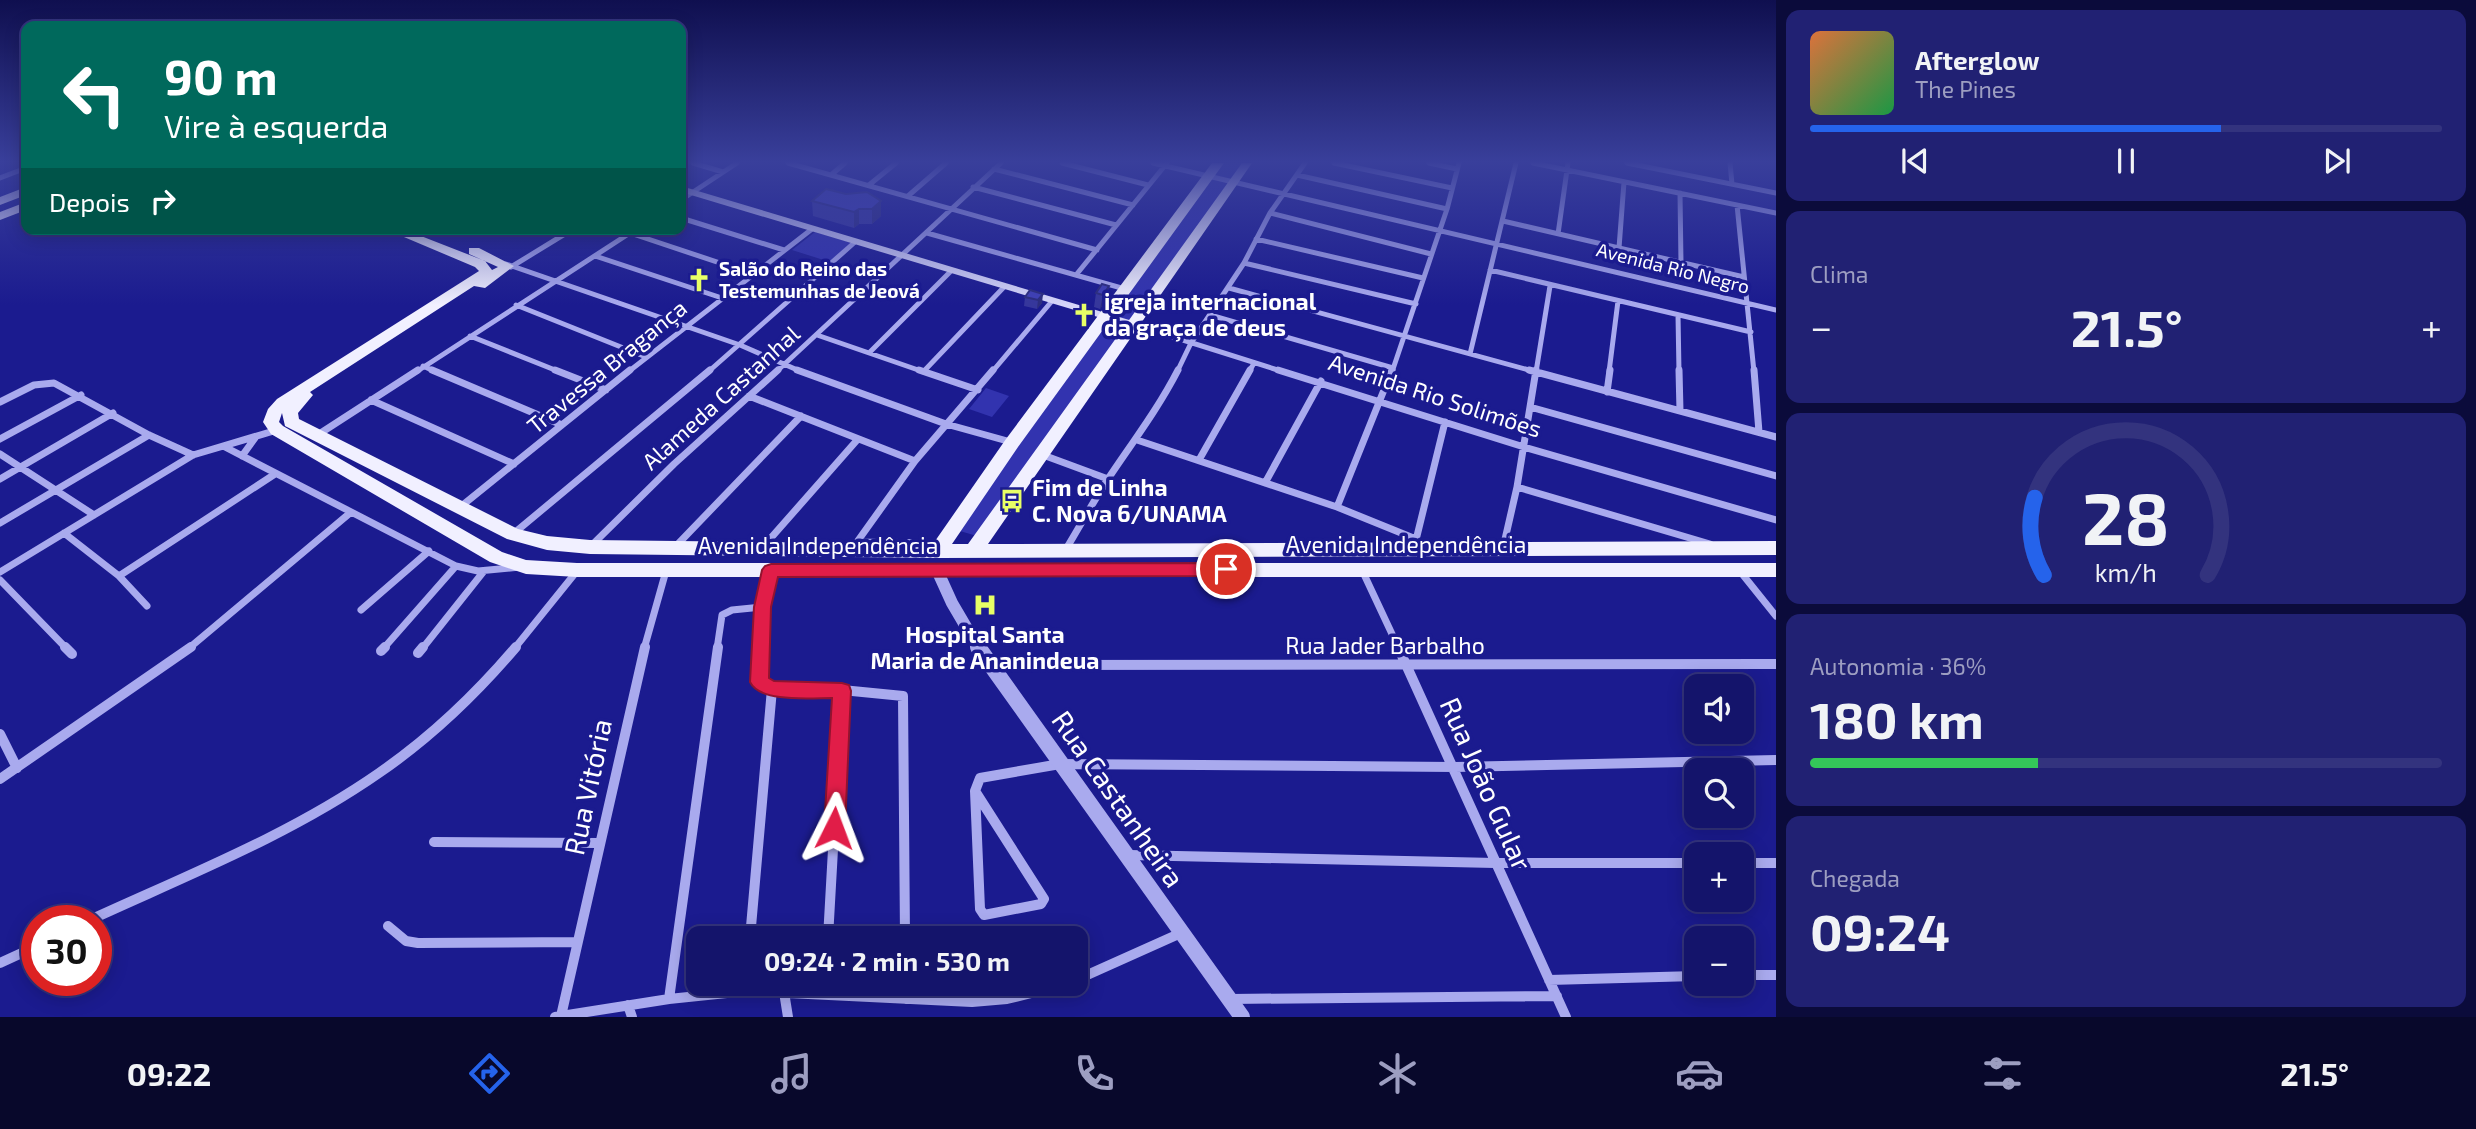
<!DOCTYPE html>
<html lang="pt">
<head>
<meta charset="utf-8">
<style>
	:root { --surface:#14146b; --page:#212173; --text:#f1f3f6; --muted:#9d9ec1; --line:#33337e; --accent:#2563eb }
	body { margin:0; font-family:"Exo 2",sans-serif; background:var(--page); color:var(--text); height:100vh; display:flex; flex-direction:column; font-size:26px; white-space:nowrap }
	* { box-sizing:border-box; margin:0 }
	p { font-size:23px; color:var(--muted) }
	.icon { flex:none; width:38px; height:38px; fill:none; stroke:currentColor; stroke-width:2; stroke-linecap:round; stroke-linejoin:round }
	.map { position:relative; flex:1; overflow:hidden }
	.side { display:flex; flex-direction:column; gap:10px; padding:10px; background:#0b0b3b; width:700px }
	.side>* { flex:none }
	.top-card { position:absolute; left:21px; top:21px; width:665px; height:214px; border-radius:14px; box-shadow:0 4px 18px #0003,0 0 0 2px var(--line); background:#00695c; color:#fff; overflow:hidden }
	.controls { position:absolute; left:1684px; top:674px; display:grid; gap:14px }
	.controls a { display:grid; place-items:center; width:70px; height:70px; border-radius:14px; background:var(--surface); box-shadow:0 4px 18px #0003,0 0 0 2px var(--line); font-size:35px }
	.speed { position:absolute; left:21px; top:905px; display:flex; gap:14px; font-size:35px; font-weight:700; text-align:center }
	.speed>* { display:grid; place-content:center; width:91px; height:91px; border-radius:50%; background:var(--surface); box-shadow:0 4px 18px #0003,0 0 0 2px var(--line); line-height:1 }
	.speed .limit { border:10px solid #d22; background:#fff; color:#111 }
	.pin { position:absolute; display:grid; place-items:center; width:60px; height:60px; color:#fff; margin:-30px; border:4px solid #fff; border-radius:50%; box-shadow:0 2px 7px #0007 }
	.me { position:absolute; width:77px; margin:-38px; rotate:3deg; stroke-linejoin:round; filter:drop-shadow(0 0 5px #0008) }
	.turn { display:flex; align-items:center; gap:24px; height:147px; padding:0 28px; font-size:32px }
	.turn .icon { width:91px; height:91px; stroke-width:2.5 }
	.turn b { display:block; font-size:49px; line-height:60px }
	.then { display:flex; align-items:center; height:66px; padding:0 28px; background:#0003; gap:14px; font-size:26px }
	.big { font-size:52px; font-weight:700; line-height:1.1 }
	.side .card { flex:1; display:flex; flex-direction:column; justify-content:center; gap:10px; min-width:0; padding:0 24px; border-radius:14px; background:var(--page) }
	.side .dial { align-items:center; gap:0 }
	.dial svg { height:182px; overflow:visible; fill:none; stroke:var(--line); stroke-width:7; stroke-linecap:round; text-anchor:middle }
	.dial text { fill:var(--text); stroke:none }
	.song { display:flex; align-items:center; gap:21px }
	.cover { width:84px; height:84px; border-radius:10px; background:linear-gradient(135deg,hsl(20 70% 55%),hsl(140 70% 35%)) }
	.played { height:7px; border-radius:4px; background:linear-gradient(90deg,var(--accent) 65%,var(--line) 65%) }
	.keys { display:flex; justify-content:space-around; direction:ltr }
	.heat { display:flex; justify-content:space-between; align-items:center; font-size:38px; direction:ltr }
	.charge { height:10px; border-radius:5px; background:linear-gradient(90deg,#34c759 36%,var(--line) 0) }
	.trip { position:absolute; left:686px; top:926px; width:402px; height:70px; border-radius:14px; background:var(--surface); box-shadow:0 4px 18px #0003,0 0 0 2px var(--line); font-weight:700; line-height:70px; text-align:center }
	.menu { display:flex; height:112px; justify-content:space-around; align-items:center; background:#08082b; color:var(--muted) }
	.menu .icon { width:49px; height:49px }
	.menu .current { color:var(--accent) }
	.menu b { font-size:32px; color:var(--text) }
	main { display:flex; flex:1; min-height:0 }
	.map>svg:first-child { display:block }
</style>
</head>
<body>
<main>
<div class="map">
<svg width="1776" height="1017" viewBox="0 0 1776 1017">
	<rect width="100%" height="100%" fill="#1b1b8f"/>
	<!-- green -->
	<path fill="#3233af" d="M1218 163H1247L977 536 953 529Z
		M815 232 852 243 830 262 792 250Z
		M986 388 1009 396 992 417 969 409Z"/>
	<g fill="none" stroke-linecap="round" stroke-linejoin="round">
		<!-- minor-far2 -->
		<path stroke="#a9aaee" stroke-width="5" d="M693 163 723 172
			M788 163 1097 250
			M1062 163 1148 185
			M1153 163 1776 310
			M1334 163 1452 188
			M1429 163 1457 169
			M1533 163 1776 213
			M1627 163 1776 193
			M1730 163 1732 184
			M994 169 1133 205
			M831 175 845 163
			M1297 175 1447 209
			M0 178 26 168
			M869 185 896 163
			M973 187 1116 225
			M1680 193 1681 263
			M908 196 946 163
			M681 200 737 163
			M1737 205 1754 372
			M1270 213 1431 254
			M681 218 784 250
			M1503 221 1744 277
			M630 233 753 274
			M927 233 1125 289
			M1558 234 1568 163
			M1256 239 1423 278
			M1619 248 1624 182
			M595 256 722 298
			M1244 263 1416 304
			M506 264 740 345 802 372
			M511 267 573 229
			M1490 270 1751 332
			M1076 275 1167 163
			M1229 288 1536 372
			M516 305 646 357
			M1210 315 1393 368
			M1678 315 1679 372
			M1132 324 1284 372
			M817 335 924 372
			M470 336 560 372
			M870 352 951 271
			M1470 354 1516 163
			M423 366 436 372
			M924 371 1004 287
			M416 372 636 229
			M628 372 812 229
			M708 372 855 242
			M776 372 1001 163
			M992 372 1052 301
			M1177 372 1191 343 1244 263 1270 213 1305 163
			M1249 372 1254 363
			M1392 372 1447 209 1459 163
			M1536 372 1550 286
			M1609 372 1618 301"/>
		<!-- minor-far1 -->
		<path stroke="#a9aaee" stroke-width="7" d="M432 370 562 425
			M555 370 606 390
			M797 370 946 424 1011 442
			M919 370 978 390
			M1278 370 1524 447 1776 520
			M1529 370 1776 437
			M1679 370 1680 411
			M1754 370 1759 432
			M1607 392 1610 370
			M749 396 915 461
			M371 400 514 464
			M0 402 34 385 54 383 149 435 193 455
			M1530 407 1776 476
			M316 436 418 370
			M0 439 81 395
			M1137 440 1337 507 1416 539
			M225 447 456 566 478 571 520 567
			M0 454 94 515
			M1043 455 1108 479
			M242 456 255 438
			M1199 460 1250 370
			M0 479 113 413
			M1265 483 1321 381
			M1517 487 1710 544
			M1337 507 1392 370
			M459 508 630 370
			M0 523 149 435
			M64 533 119 576 147 606
			M513 534 710 370
			M1416 540 1445 422
			M857 542 944 543
			M676 546 801 416
			M590 547 674 464 778 370
			M763 547 858 439
			M1503 548 1517 487 1536 370
			M848 549 857 542 915 461 993 370
			M1066 549C1080 526 1093 502 1108 479 1132 443 1158 409 1178 370
			M1362 570 1399 649
			M1739 570 1776 616
			M0 572 193 455 277 430
			M119 576 275 474
			M0 580 67 649
			M361 610 429 551
			M188 649 350 513
			M383 649 456 566
			M422 649 484 571
			M514 649 577 571
			M644 649 666 571
			M717 649 722 615 732 610 762 607
			M760 649 762 607 770 571"/>
		<!-- minor -->
		<path stroke="#a9aaee" stroke-width="10" d="M65 647 72 654
			M1398 647 1566 1017
			M381 651 385 647
			M418 653 423 647
			M994 665 1776 664
			M772 689 842 690 903 696 905 938
			M0 734 17 768
			M0 779 191 647
			M975 791 1044 899 1041 904 984 915 980 909Z
			M975 791 980 778 1060 764 1455 767 1776 760
			M434 842 600 843
			M1129 855 1495 863H1696
			M1741 863H1776
			M90 920C188 875 290 835 379 773 430 738 476 694 516 647
			M388 926 406 941 418 943 576 942
			M750 938 772 689 763 686 758 676 760 647
			M828 938 842 690
			M0 963 37 946
			M1741 975H1776
			M1076 980 1181 933
			M1549 980 1696 976
			M905 984 906 999
			M784 992 788 1017
			M669 999 718 647
			M1231 999 1557 996
			M628 1005 632 1017
			M561 1016 645 647
			M555 1017 669 999 746 991 972 1002 1007 999 1067 984"/>
		<!-- tertiary-far1 -->
		<path stroke="#a9aaee" stroke-width="12" d="M937 570 952 603 979 649"/>
		<!-- tertiary -->
		<path stroke="#a9aaee" stroke-width="16" d="M978 647 1242 1017"/>
		<!-- secondary -->
		<path fill="#d6d6fa" fill-rule="evenodd" d="M681 186 1136 322 1138 324 1132 327 1128 326 681 192Z"/>
		<!-- primary -->
		<path fill="#f1f0ff" fill-rule="evenodd" d="M1212 163H1224L1018 447 952 544H968L1242 163H1252L988 544 1776 541V555L938 558 590 554 547 550 507 539 285 426 282 413 279 422 283 426 502 552 526 560 577 563H1776V577H577L526 574 490 562 271 434 263 422 268 409 277 399 479 271 475 267 385 229H403L485 261 492 270 498 267 469 254V248H479L514 266 485 288 474 286 310 392 313 395 298 413 299 419 518 529 547 536 590 540 933 544 1006 439Z
			M26 187V195L0 205V197Z
			M26 202V210L0 220V212Z"/>
	</g>
	<!-- wall -->
	<path fill="#36379c" d="M846 194 881 201V216L872 224H859L854 228 813 216 812 201Z
		M1109 286 1107 299 1100 309 1094 307 1096 293Z
		M1030 290 1042 303 1037 309 1024 306 1025 297Z"/>
	<!-- shaded-wall -->
	<path fill="#2c2d7f" d="M881 201V216L872 224V209Z
		M859 209V224L854 228V212Z
		M1109 286 1107 299 1100 309 1103 295Z
		M1043 294 1042 303 1037 309 1038 300Z"/>
	<!-- building -->
	<path fill="#3f40b5" stroke="#2c2d7f" stroke-width="2" d="M826 189 846 194 867 192 881 201 872 209H859L854 212 812 201Z
		M1102 284 1109 286 1103 295 1096 293Z
		M1030 290 1043 294 1038 300 1025 297Z"/>
	<!-- sky -->
	<linearGradient id="sky" x2="0" y2="1"><stop stop-color="#0f0f4f"/><stop offset="0.53" stop-color="#393f9b"/><stop offset="1" stop-color="#393f9b" stop-opacity="0"/></linearGradient>
	<rect width="1776" height="305" fill="url(#sky)"/>
	<!-- route -->
	<path fill="#e11d48" stroke="#92132f" stroke-width="2" d="M1226 563 1232 565 1234 569 1232 574 1226 576 778 577 771 607 769 678 774 681 842 683 849 685 851 691 845 828 842 835 834 838 827 835 824 828 832 698C811 698 760 703 750 682L754 607 762 570 765 566 771 564Z"/>
	<!-- icons -->
	<defs>
		<g id="church-bare" transform="scale(1.89)"><path d="M-1.2-6h2.4v3.5h3.3v2.4h-3.3V6h-2.4V-.1h-3.3v-2.4h3.3Z" fill="#e8ff66" stroke="#1b1b8f" stroke-width="2.5" paint-order="stroke"/></g>
		<g id="bus-bare" transform="scale(1.89)"><path d="M-5-6H5V4H4V6H2V4H-2V6H-4V4H-5ZM-3.5-4V0h7V-4ZM-3.5 1.2v1.5H-2V1.2ZM2 1.2v1.5H3.5V1.2Z" fill="#e8ff66" stroke="#1b1b8f" stroke-width="2.5" paint-order="stroke"/></g>
		<g id="hospital-bare" transform="scale(1.89)"><path d="M-5-5h3v3.5h4V-5h3V5h-3V1.5h-4V5h-3Z" fill="#e8ff66" stroke="#1b1b8f" stroke-width="2.5" paint-order="stroke"/></g>
	</defs>
	<g fill-rule="evenodd">
		<use href="#church-bare" x="699" y="280"/>
		<use href="#church-bare" x="1084" y="315"/>
		<use href="#bus-bare" x="1012" y="501"/>
		<use href="#hospital-bare" x="985" y="605"/>
	</g>
	<g text-anchor="middle" stroke-width="7" stroke-linejoin="round" paint-order="stroke">
		<!-- far-street labels -->
		<g font-size="19" fill="#fff" stroke="#1b1b8f">
			<text transform="translate(1673 268) rotate(14)" y="7">Avenida Rio Negro</text>
		</g>
		<!-- far-poi labels -->
		<g font-size="19" font-weight="bold" fill="#fff" stroke="#1b1b8f" text-anchor="start">
			<text x="719" y="276">Salão do Reino das<tspan x="719" dy="22">Testemunhas de Jeová</tspan></text>
		</g>
		<!-- poi labels -->
		<g font-size="23" font-weight="bold" fill="#fff" stroke="#1b1b8f" text-anchor="start">
			<text x="1104" y="310">igreja internacional<tspan x="1104" dy="26">da graça de deus</tspan></text>
			<text x="1032" y="496">Fim de Linha<tspan x="1032" dy="26">C. Nova 6/UNAMA</tspan></text>
			<text x="985" y="643" text-anchor="middle">Hospital Santa<tspan x="985" dy="26">Maria de Ananindeua</tspan></text>
		</g>
		<!-- street labels -->
		<g font-size="23" fill="#fff" stroke="#1b1b8f">
			<text transform="translate(607 367) rotate(-39)" y="8">Travessa Bragança</text>
			<text transform="translate(1435 396) rotate(18)" y="8">Avenida Rio Solimões</text>
			<text transform="translate(721 398) rotate(-42)" y="8">Alameda Castanhal</text>
			<text x="1406" y="553">Avenida Independência</text>
			<text x="818" y="554">Avenida Independência</text>
			<text x="1385" y="654">Rua Jader Barbalho</text>
		</g>
		<!-- near-street labels -->
		<g font-size="28" fill="#fff" stroke="#1b1b8f">
			<text transform="translate(1486 784) rotate(66)" y="10">Rua João Gular</text>
			<text transform="translate(588 787) rotate(-78)" y="10">Rua Vitória</text>
			<text transform="translate(1118 799) rotate(55)" y="10">Rua Castanheira</text>
		</g>
	</g>
</svg>
<div class="controls">
<a><svg class="icon" aria-label="sound" viewBox="0 0 24 24"><path d="M4 9h4l5-4v14l-5-4H4zM17 9q2 3 0 6"/></svg></a>
<a><svg class="icon" aria-label="search" viewBox="0 0 24 24"><circle cx="10" cy="10" r="6"/><path d="M15 15l6 6"/></svg></a>
<a>+</a>
<a>−</a>
</div>
<div class="speed"><div class="limit">30</div></div>
<div class="pin" style="left:1226px;top:569px;background:#d93025"><svg class="icon" aria-label="arrive" viewBox="0 0 24 24"><path d="M6 21V4h12l-3 4 3 4H6"/></svg></div>
<svg class="me" style="left:834px;top:828px" viewBox="-20 -20 40 40"><path d="M0-17L14 15 0 8-14 15z" fill="#e11d48" stroke="#fff" stroke-width="4"/></svg>
<div class="trip">09:24 · 2 min · 530 m</div>
<div class="top-card">
<div class="turn"><svg class="icon" aria-label="left" viewBox="0 0 24 24"><path d="M17 20v-9H6M10 6l-5 5 5 5"/></svg><div><b>90 m</b>Vire à esquerda</div></div>
<div class="then">Depois<svg class="icon" aria-label="right" viewBox="0 0 24 24"><path d="M7 20v-9h11M14 6l5 5-5 5"/></svg></div>
</div>
</div>
<section class="side">
<div class="card">
<div class="song"><i class="cover"></i><div><b>Afterglow</b><p>The Pines</p></div></div>
<div class="played"></div>
<div class="keys"><svg class="icon" aria-label="previous" viewBox="0 0 24 24"><path d="M18 5L8 12l10 7zM5 5v14"/></svg><svg class="icon" aria-label="pause" viewBox="0 0 24 24"><path d="M8 5v14M16 5v14"/></svg><svg class="icon" aria-label="next" viewBox="0 0 24 24"><path d="M6 5l10 7-10 7zM19 5v14"/></svg></div>
</div>
<div class="card"><p>Clima</p>
<div class="heat"><a>−</a><b class="big">21.5°</b><a>+</a></div>
</div>
<div class="card dial"><svg viewBox="0 0 100 80">
<path d="M14 69A42 42 0 1 1 86 69"/>
<path d="M14 69A42 42 0 0 1 10 35" stroke="#2563eb"/>
<text x="50" y="56" font-size="32" font-weight="700">28</text>
<text x="50" y="72" font-size="11">km/h</text>
</svg></div>
<div class="card"><p>Autonomia · 36%</p><b class="big">180 km</b><div class="charge"></div></div>
<div class="card"><p>Chegada</p><b class="big">09:24</b></div>
</section>
</main>
<nav class="menu">
<b>09:22</b>
<svg class="icon current" aria-label="directions" viewBox="0 0 24 24"><path d="M12 3l9 9-9 9-9-9zM9 14v-3h6M13 9l2 2-2 2"/></svg>
<svg class="icon" aria-label="music" viewBox="0 0 24 24"><path d="M9 18V5l10-2v13"/><circle cx="6" cy="18" r="3"/><circle cx="16" cy="16" r="3"/></svg>
<svg class="icon" aria-label="phone" viewBox="0 0 24 24"><path d="M5 4h4l2 5-3 2q2 4 5 5l2-3 5 2v4C11 20 4 13 5 4z"/></svg>
<svg class="icon" aria-label="climate" viewBox="0 0 24 24"><path d="M12 3v18M4 7l16 10M4 17L20 7"/></svg>
<svg class="icon" aria-label="car" viewBox="0 0 24 24"><path d="M5 17H2v-5l4-1 3-4h7l3 4 3 1v5h-3M9 17h6M6 11h13"/><circle cx="7" cy="17" r="2"/><circle cx="17" cy="17" r="2"/></svg>
<svg class="icon" aria-label="filters" viewBox="0 0 24 24"><path d="M4 7h16M4 17h16"/><circle cx="9" cy="7" r="2"/><circle cx="15" cy="17" r="2"/></svg>
<b>21.5°</b>
</nav>
</body>
</html>
